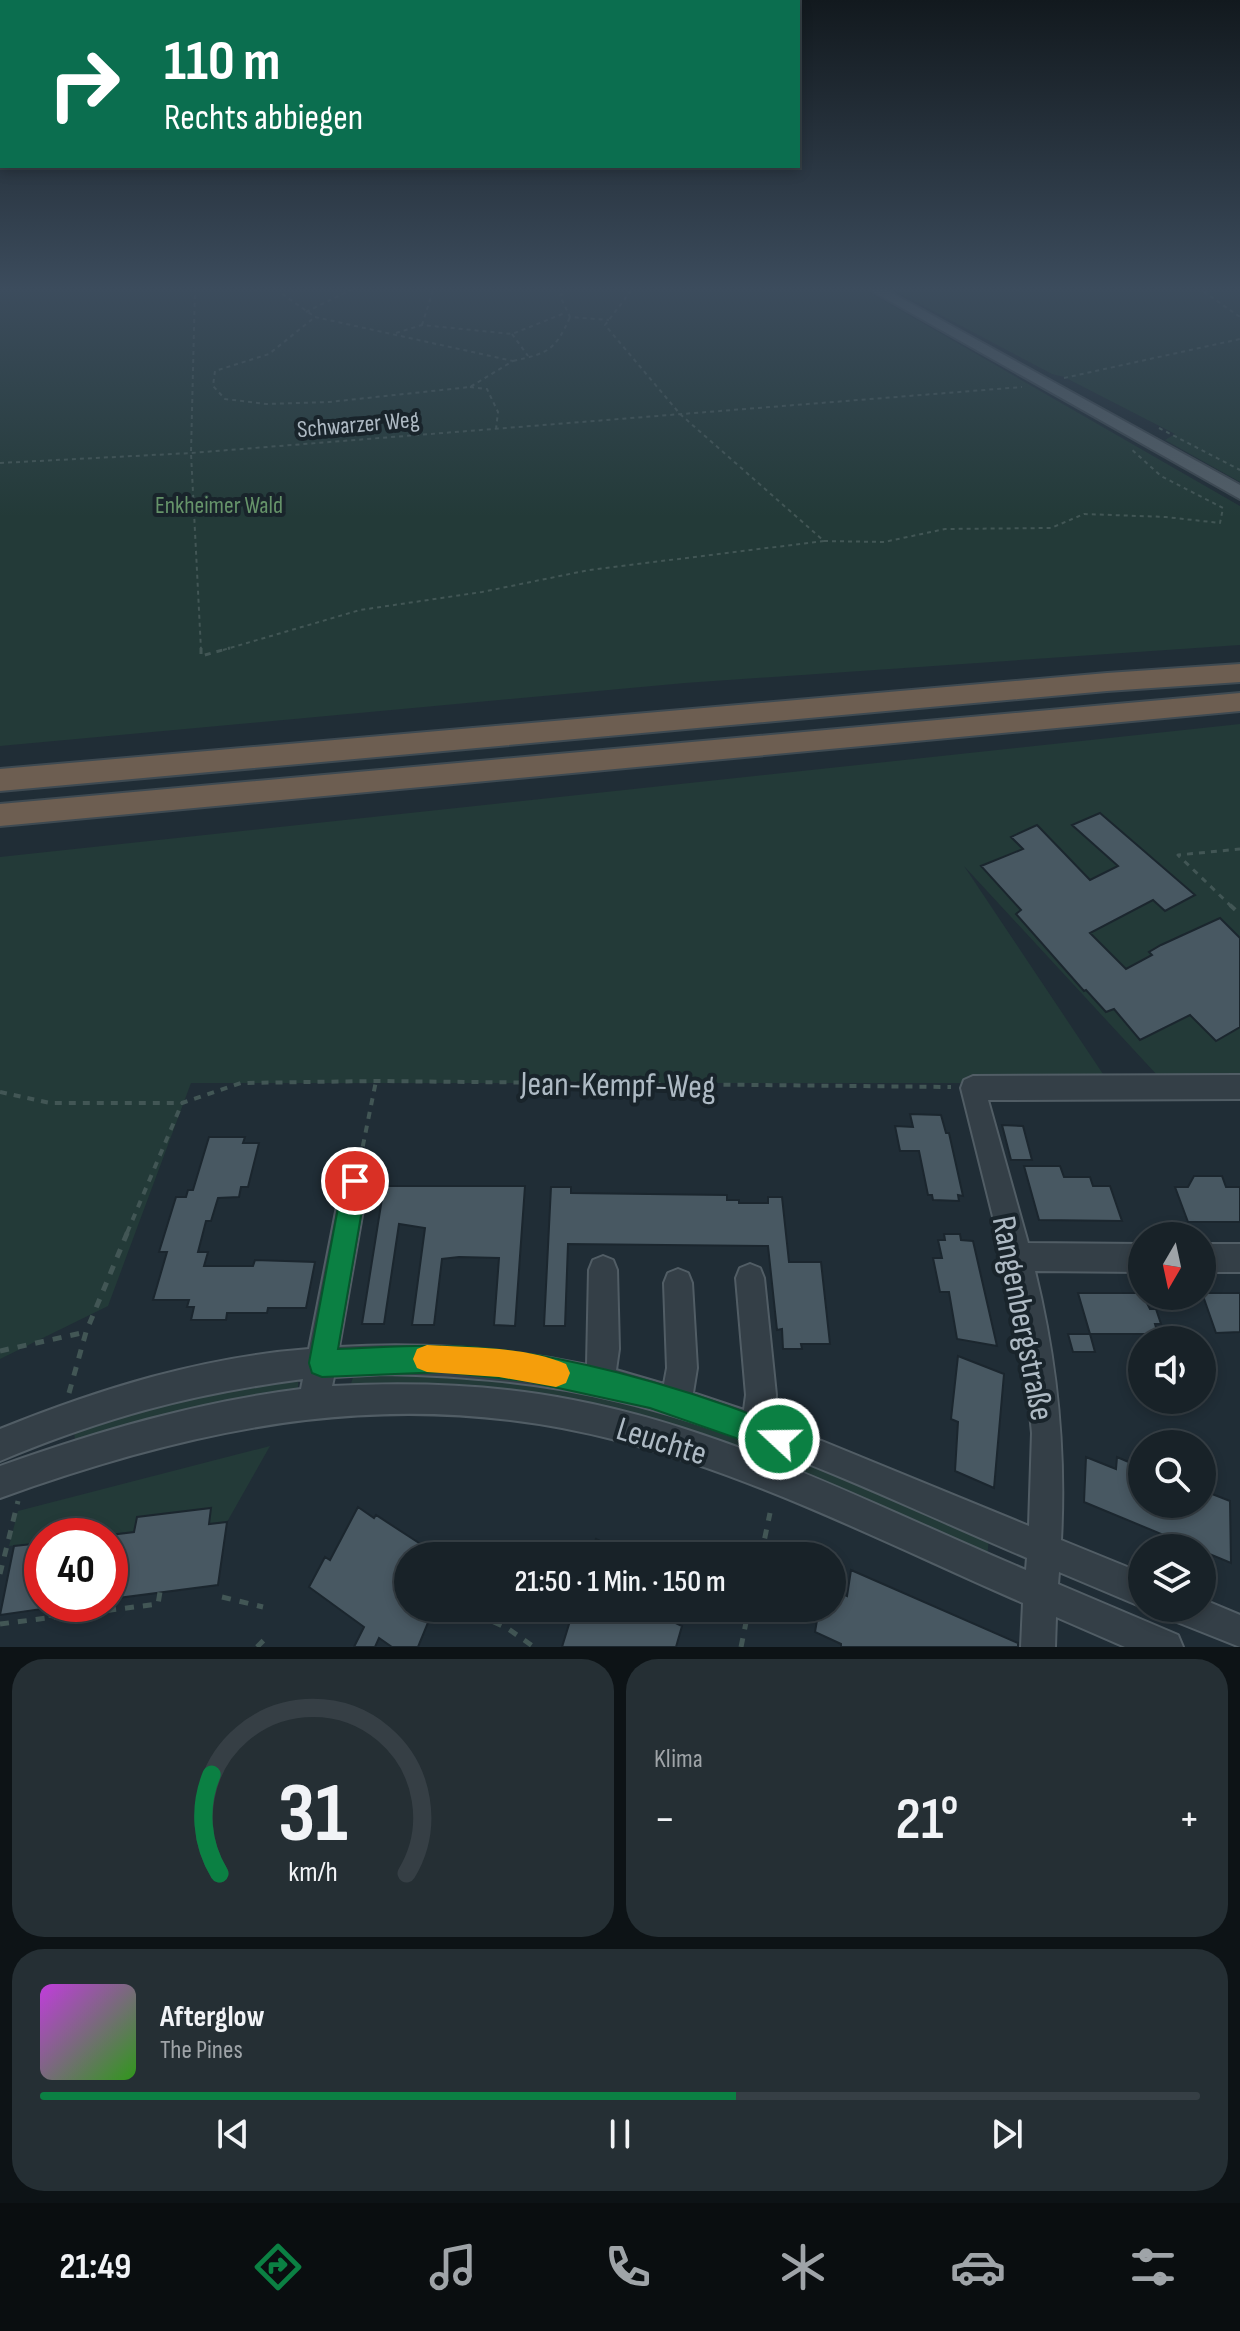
<!DOCTYPE html>
<html lang="de">
<head>
<meta charset="utf-8">
<style>
	:root { --surface:#182228; --page:#252f34; --text:#f1f3f6; --muted:#9fa4a8; --line:#363f45; --accent:#0b8043 }
	body { margin:0; font-family:"Sofia Sans Condensed",sans-serif; background:var(--page); color:var(--text); height:100vh; display:flex; flex-direction:column; font-size:30px; white-space:nowrap }
	* { box-sizing:border-box; margin:0 }
	p { font-size:26px; color:var(--muted) }
	.icon { flex:none; width:44px; height:44px; fill:none; stroke:currentColor; stroke-width:2; stroke-linecap:round; stroke-linejoin:round }
	.map { position:relative; height:1647px; overflow:hidden }
	.details { display:flex; flex-direction:column; gap:12px; padding:12px; background:#0d1316; flex:1 }
	.details>* { flex:none }
	.hud { position:absolute; left:0px; top:0px; width:800px; height:168px; box-shadow:0 4px 12px #0003,0 0 0 2px var(--line); background:#0b6e4f; color:#fff; overflow:hidden }
	.needle { width:52px; rotate:189deg }
	.tools { position:absolute; left:1128px; top:1222px; display:grid; gap:16px }
	.tools a { display:grid; place-items:center; width:88px; height:88px; border-radius:50%; background:var(--surface); box-shadow:0 4px 12px #0003,0 0 0 2px var(--line); font-size:40px }
	.speed { position:absolute; left:24px; top:1518px; display:flex; gap:16px; font-size:40px; font-weight:700; text-align:center }
	.speed>* { display:grid; place-content:center; width:104px; height:104px; border-radius:50%; background:var(--surface); box-shadow:0 4px 12px #0003,0 0 0 2px var(--line); line-height:1 }
	.speed .limit { border:12px solid #d22; background:#fff; color:#111 }
	.pin { position:absolute; display:grid; place-items:center; width:68px; height:68px; color:#fff; margin:-34px; border:4px solid #fff; border-radius:50%; box-shadow:0 2px 8px #0007 }
	.me { position:absolute; width:88px; margin:-44px; rotate:291deg; stroke-linejoin:round; filter:drop-shadow(0 0 6px #0008) }
	.turn { display:flex; align-items:center; gap:28px; height:168px; padding:0 32px; font-size:36px }
	.turn .icon { width:104px; height:104px; stroke-width:2.5 }
	.turn b { display:block; font-size:56px; line-height:68px }
	.big { font-size:60px; font-weight:600; line-height:1.1 }
	.details .widget { flex:1; display:flex; flex-direction:column; justify-content:center; gap:12px; min-width:0; padding:0 28px; border-radius:32px; background:var(--page) }
	.details .dial { align-items:center; gap:0 }
	.dial svg { height:208px; overflow:visible; fill:none; stroke:var(--line); stroke-width:7; stroke-linecap:round; text-anchor:middle }
	.dial text { fill:var(--text); stroke:none }
	.song { display:flex; align-items:center; gap:24px }
	.cover { width:96px; height:96px; border-radius:12px; background:linear-gradient(135deg,hsl(290 70% 55%),hsl(110 70% 35%)) }
	.played { height:8px; border-radius:4px; background:linear-gradient(90deg,var(--accent) 60%,var(--line) 60%) }
	.keys { display:flex; justify-content:space-around; direction:ltr }
	.heat { display:flex; justify-content:space-between; align-items:center; font-size:44px; direction:ltr }
	.details .tiles { flex:1; display:grid; gap:12px; grid-template-columns:1fr 1fr }
	.widget:last-child { grid-column:span 2 }
	.trip { position:absolute; left:394px; top:1542px; width:452px; height:80px; border-radius:40px; background:var(--surface); box-shadow:0 4px 12px #0003,0 0 0 2px var(--line); font-weight:600; line-height:80px; text-align:center }
	.dock { display:flex; height:128px; justify-content:space-around; align-items:center; background:#0a0e10; color:var(--muted) }
	.dock .icon { width:56px; height:56px }
	.dock .on { color:var(--accent) }
	.dock b { font-size:36px; color:var(--text) }
	.map>svg:first-child { display:block }
</style>
</head>
<body>
<div class="map">
<svg width="1240" height="1647" viewBox="0 0 1240 1647">
	<rect width="100%" height="100%" fill="#202d36"/>
	<!-- green -->
	<path fill="#233a38" d="M0 287H860L1240 506V645L685 683 0 746Z
		M888 287H1240V482L1165 440 1175 434 1064 377 1052 374Z
		M1240 724V1076L1157 1075 964 866 1109 1083H191L108 1306 0 1359V857Z
		M354 1374 515 1375 677 1412 989 1534 987 1562 729 1455 350 1387Z
		M298 1379V1389L295 1394 75 1441 74 1430 133 1404Z
		M270 1446 227 1522 209 1524 210 1508 134 1532 96 1536 99 1521 45 1528 41 1543 9 1546 18 1511Z"/>
	<!-- building -->
	<path fill="#485862" stroke="#1b262e" stroke-width="2" d="M1100 813 1195 895 1165 911 1153 900 1090 933 1126 969 1152 955 1149 952 1161 945 1220 918 1240 938V1027L1216 1041 1190 1015 1140 1040 1114 1009 1106 1012 1086 990 1084 991 1016 914 1021 910 981 866 1023 849 1011 837 1037 825 1090 880 1118 866 1072 825Z
		M910 1114 941 1115 946 1133H949L963 1196 958 1195 959 1201 933 1200 932 1195H928L919 1151H900L895 1126 913 1127Z
		M1002 1125 1023 1126 1032 1160H1011Z
		M209 1137H245L243 1143H259L248 1187H241L239 1197 218 1198 211 1221H206L198 1252H208L204 1266H253L255 1260 315 1262 306 1308H268L267 1313H227L226 1320H191L194 1307H187L189 1300H153L167 1252H159L176 1197H186L188 1190H193Z
		M1024 1166H1060L1064 1177H1090L1093 1186H1110L1122 1221 1039 1220Z
		M1194 1176H1222L1226 1187H1240V1222H1188L1175 1187H1188Z
		M384 1186H525L515 1326 494 1325 499 1258 459 1257 442 1259 434 1325H412L425 1228 399 1224 384 1324H362Z
		M551 1187H571V1193L727 1195V1200H739V1203H768V1197H782L789 1262H821L830 1344H801L802 1349H783L782 1329 777 1330 768 1246 568 1244 565 1326H544Z
		M944 1234H960L961 1240 973 1241 997 1346 957 1339 949 1292H940L933 1258H942L938 1240H945Z
		M1078 1293H1142L1150 1309H1156L1161 1324H1155L1158 1334H1090Z
		M1202 1293H1240V1332L1216 1333Z
		M1068 1334H1090L1095 1352H1073Z
		M958 1356 1004 1374 994 1488 955 1471 958 1422 951 1419Z
		M1086 1457 1116 1469 1117 1457 1131 1463 1130 1485 1142 1490V1504H1202V1490L1230 1501 1231 1563 1084 1502Z
		M358 1507 374 1518 376 1515 439 1556H408V1608H434L418 1647H392L379 1638 375 1647H354L364 1627 309 1587 325 1557 330 1560Z
		M211 1508 209 1524 227 1522 218 1585 110 1599V1535L134 1532 137 1517Z
		M596 1539 631 1556H591Z
		M42 1543V1609L0 1615 14 1546Z
		M851 1570 1018 1643V1647H841V1644L815 1632 819 1608H832V1589L847 1596Z
		M574 1608H672L669 1620 682 1626 676 1647H562Z"/>
	<g fill="none" stroke-linecap="round" stroke-linejoin="round">
		<!-- minor casing -->
		<g stroke="#515d65" stroke-width="4">
			<path id="minor" d="M1240 1075V1099L988 1100 1028 1243 1142 1244V1272L1035 1271C1057 1361 1066 1447 1061 1540L1142 1573V1607L1059 1572 1058 1584 1178 1635 1183 1647H1125L1056 1617 1055 1647H1021L1023 1603C892 1546 760 1478 620 1441 402 1384 207 1423 0 1498V1466C99 1431 197 1402 301 1389L303 1379C191 1394 105 1417 0 1461V1429C99 1389 202 1357 309 1349L342 1181 346 1172 355 1168 364 1172 368 1181 339 1347C422 1342 505 1348 587 1365L589 1270 593 1260 603 1256 613 1260 617 1270 619 1349 616 1370 664 1384 667 1368 664 1283 668 1273 678 1269 688 1273 692 1283 697 1368 693 1393 744 1410 746 1395 736 1278 740 1268 750 1264 760 1268 764 1278 776 1395 773 1421 1029 1526 1032 1433 1025 1364 1010 1285 961 1088 964 1080 973 1076ZM384 1374C464 1376 541 1382 619 1401 758 1434 895 1502 1027 1558L1026 1570C879 1508 731 1430 573 1400 493 1384 413 1382 332 1386L334 1377Z
				M1202 1244H1240V1272H1202Z
				M1202 1599 1240 1615V1647L1172 1620 1167 1608H1202Z"/>
		</g>
		<!-- major casing -->
		<g stroke="#3d4851" stroke-width="4">
			<path id="major" d="M865 287H881L1240 485V499Z"/>
		</g>
		<!-- highway casing -->
		<g stroke="#3e4a52" stroke-width="4">
			<path id="highway" d="M1240 664V682L1107 691 0 791V769L1107 673Z
				M1240 693V711L0 826V804Z"/>
		</g>
		<!-- path-far3 -->
		<path stroke="#425655" stroke-width="2" stroke-dasharray="4 4" stroke-linecap="butt" d="M195 287 191 453 201 650
			M279 287 281 293 315 317
			M568 287 560 296 570 317 609 320
			M1197 287 1240 317
			M306 312 357 287
			M315 317 513 361 470 387 329 402 266 404 225 399 213 386 215 371 269 354Z
			M422 325 434 287
			M396 333 422 325 512 334 565 313
			M512 334 528 356
			M513 361C548 353 555 351 570 317
			M1064 378 1240 339
			M470 387 487 389 498 412 496 429
			M1159 428 1240 470
			M0 463 191 453 1022 387
			M824 541 884 542 945 529 1051 528 1084 514 1166 517 1220 523 1223 508 1161 476 1130 448
			M223 650 360 610 482 592 589 570 824 541 680 414 605 325 634 287"/>
		<!-- path-far2 -->
		<path stroke="#425655" stroke-width="3" stroke-dasharray="6 6" stroke-linecap="butt" d="M201 648V656L230 648
			M1232 907 1178 855 1240 849"/>
		<!-- path-far1 -->
		<path stroke="#425655" stroke-width="4" stroke-dasharray="7 7" stroke-linecap="butt" d="M1230 905 1240 914
			M0 1092 50 1103H182L241 1083 376 1081 951 1087
			M360 1160 376 1081
			M127 1233 182 1103"/>
		<!-- path -->
		<path stroke="#425655" stroke-width="5" stroke-dasharray="9 9" stroke-linecap="butt" d="M0 1351 86 1332
			M69 1393 86 1332 128 1231
			M761 1556 770 1513
			M0 1574 18 1501
			M222 1597 263 1607
			M477 1614 507 1628 534 1647
			M51 1618 53 1607
			M0 1624 158 1604 160 1592
			M257 1647 268 1636
			M741 1647 749 1608"/>
		<!-- minor -->
		<use href="#minor" fill="#343f47" fill-rule="evenodd"/>
		<!-- major -->
		<use href="#major" fill="#525e67" fill-rule="evenodd"/>
		<!-- highway -->
		<use href="#highway" fill="#6d5e51" fill-rule="evenodd"/>
	</g>
	<!-- sky -->
	<linearGradient id="sky" x2="0" y2="1"><stop stop-color="#12191e"/><stop offset="0.56" stop-color="#3c4c5d"/><stop offset="1" stop-color="#3c4c5d" stop-opacity="0"/></linearGradient>
	<rect width="1240" height="517" fill="url(#sky)"/>
	<!-- route -->
	<path fill="#0b8043" stroke="#07532c" stroke-width="2" d="M355 1169 364 1173 367 1181 338 1349C372 1348 407 1345 441 1346 548 1346 690 1389 789 1429L793 1439 789 1449 779 1453 650 1408 526 1381 444 1372 322 1377 312 1373 309 1363 343 1181 347 1173Z"/>
	<!-- slow -->
	<path fill="#f59e0b" d="M427 1345C471 1348 524 1346 566 1364L570 1373 566 1383 556 1387 499 1377 427 1372 417 1368 413 1359 417 1349Z"/>
	<g text-anchor="middle" stroke-width="8" stroke-linejoin="round" paint-order="stroke">
		<!-- far-street labels -->
		<g font-size="24" fill="#aebac4" stroke="#19242b">
			<text transform="translate(358 424) rotate(-5)" y="8">Schwarzer Weg</text>
		</g>
		<!-- far-park labels -->
		<g font-size="24" fill="#66946a" stroke="#19242b">
			<text x="219" y="513">Enkheimer Wald</text>
		</g>
		<!-- near-street labels -->
		<g font-size="34" fill="#aebac4" stroke="#19242b">
			<text transform="translate(618 1084) rotate(1)" y="12">Jean-Kempf-Weg</text>
			<text transform="translate(1024 1318) rotate(79)" y="12">Rangenbergstraße</text>
			<text transform="translate(662 1440) rotate(17)" y="12">Leuchte</text>
		</g>
	</g>
</svg>
<div class="tools">
<a><svg class="needle" viewBox="-14 -14 28 28"><path d="M0-13l5 13h-10z" fill="#e53935"/><path d="M0 13l5-13h-10z" fill="#9fa4a8"/></svg></a>
<a><svg class="icon" aria-label="sound" viewBox="0 0 24 24"><path d="M4 9h4l5-4v14l-5-4H4zM17 9q2 3 0 6"/></svg></a>
<a><svg class="icon" aria-label="search" viewBox="0 0 24 24"><circle cx="10" cy="10" r="6"/><path d="M15 15l6 6"/></svg></a>
<a><svg class="icon" aria-label="layers" viewBox="0 0 24 24"><path d="M12 4l9 5-9 5-9-5zM3 14l9 5 9-5"/></svg></a>
</div>
<div class="speed"><div class="limit">40</div></div>
<div class="pin" style="left:355px;top:1181px;background:#d93025"><svg class="icon" aria-label="arrive" viewBox="0 0 24 24"><path d="M6 21V4h12l-3 4 3 4H6"/></svg></div>
<svg class="me" style="left:779px;top:1439px" viewBox="-20 -20 40 40"><circle r="17" fill="#0b8043" stroke="#fff" stroke-width="3"/><path d="M0-11L8 9 0 5-8 9z" fill="#fff"/></svg>
<div class="trip">21:50 · 1 Min. · 150 m</div>
<div class="hud">
<div class="turn"><svg class="icon" aria-label="right" viewBox="0 0 24 24"><path d="M7 20v-9h11M14 6l5 5-5 5"/></svg><div><b>110 m</b>Rechts abbiegen</div></div>
</div>
</div>
<section class="details">
<div class="tiles">
<div class="widget dial"><svg viewBox="0 0 100 80">
<path d="M14 69A42 42 0 1 1 86 69"/>
<path d="M14 69A42 42 0 0 1 11 31" stroke="#0b8043"/>
<text x="50" y="56" font-size="32" font-weight="700">31</text>
<text x="50" y="72" font-size="11">km/h</text>
</svg></div>
<div class="widget"><p>Klima</p>
<div class="heat"><a>−</a><b class="big">21°</b><a>+</a></div>
</div>
<div class="widget">
<div class="song"><i class="cover"></i><div><b>Afterglow</b><p>The Pines</p></div></div>
<div class="played"></div>
<div class="keys"><svg class="icon" aria-label="previous" viewBox="0 0 24 24"><path d="M18 5L8 12l10 7zM5 5v14"/></svg><svg class="icon" aria-label="pause" viewBox="0 0 24 24"><path d="M8 5v14M16 5v14"/></svg><svg class="icon" aria-label="next" viewBox="0 0 24 24"><path d="M6 5l10 7-10 7zM19 5v14"/></svg></div>
</div>
</div>
</section>
<nav class="dock">
<b>21:49</b>
<svg class="icon on" aria-label="directions" viewBox="0 0 24 24"><path d="M12 3l9 9-9 9-9-9zM9 14v-3h6M13 9l2 2-2 2"/></svg>
<svg class="icon" aria-label="music" viewBox="0 0 24 24"><path d="M9 18V5l10-2v13"/><circle cx="6" cy="18" r="3"/><circle cx="16" cy="16" r="3"/></svg>
<svg class="icon" aria-label="phone" viewBox="0 0 24 24"><path d="M5 4h4l2 5-3 2q2 4 5 5l2-3 5 2v4C11 20 4 13 5 4z"/></svg>
<svg class="icon" aria-label="climate" viewBox="0 0 24 24"><path d="M12 3v18M4 7l16 10M4 17L20 7"/></svg>
<svg class="icon" aria-label="car" viewBox="0 0 24 24"><path d="M5 17H2v-5l4-1 3-4h7l3 4 3 1v5h-3M9 17h6M6 11h13"/><circle cx="7" cy="17" r="2"/><circle cx="17" cy="17" r="2"/></svg>
<svg class="icon" aria-label="filters" viewBox="0 0 24 24"><path d="M4 7h16M4 17h16"/><circle cx="9" cy="7" r="2"/><circle cx="15" cy="17" r="2"/></svg>
</nav>
</body>
</html>
